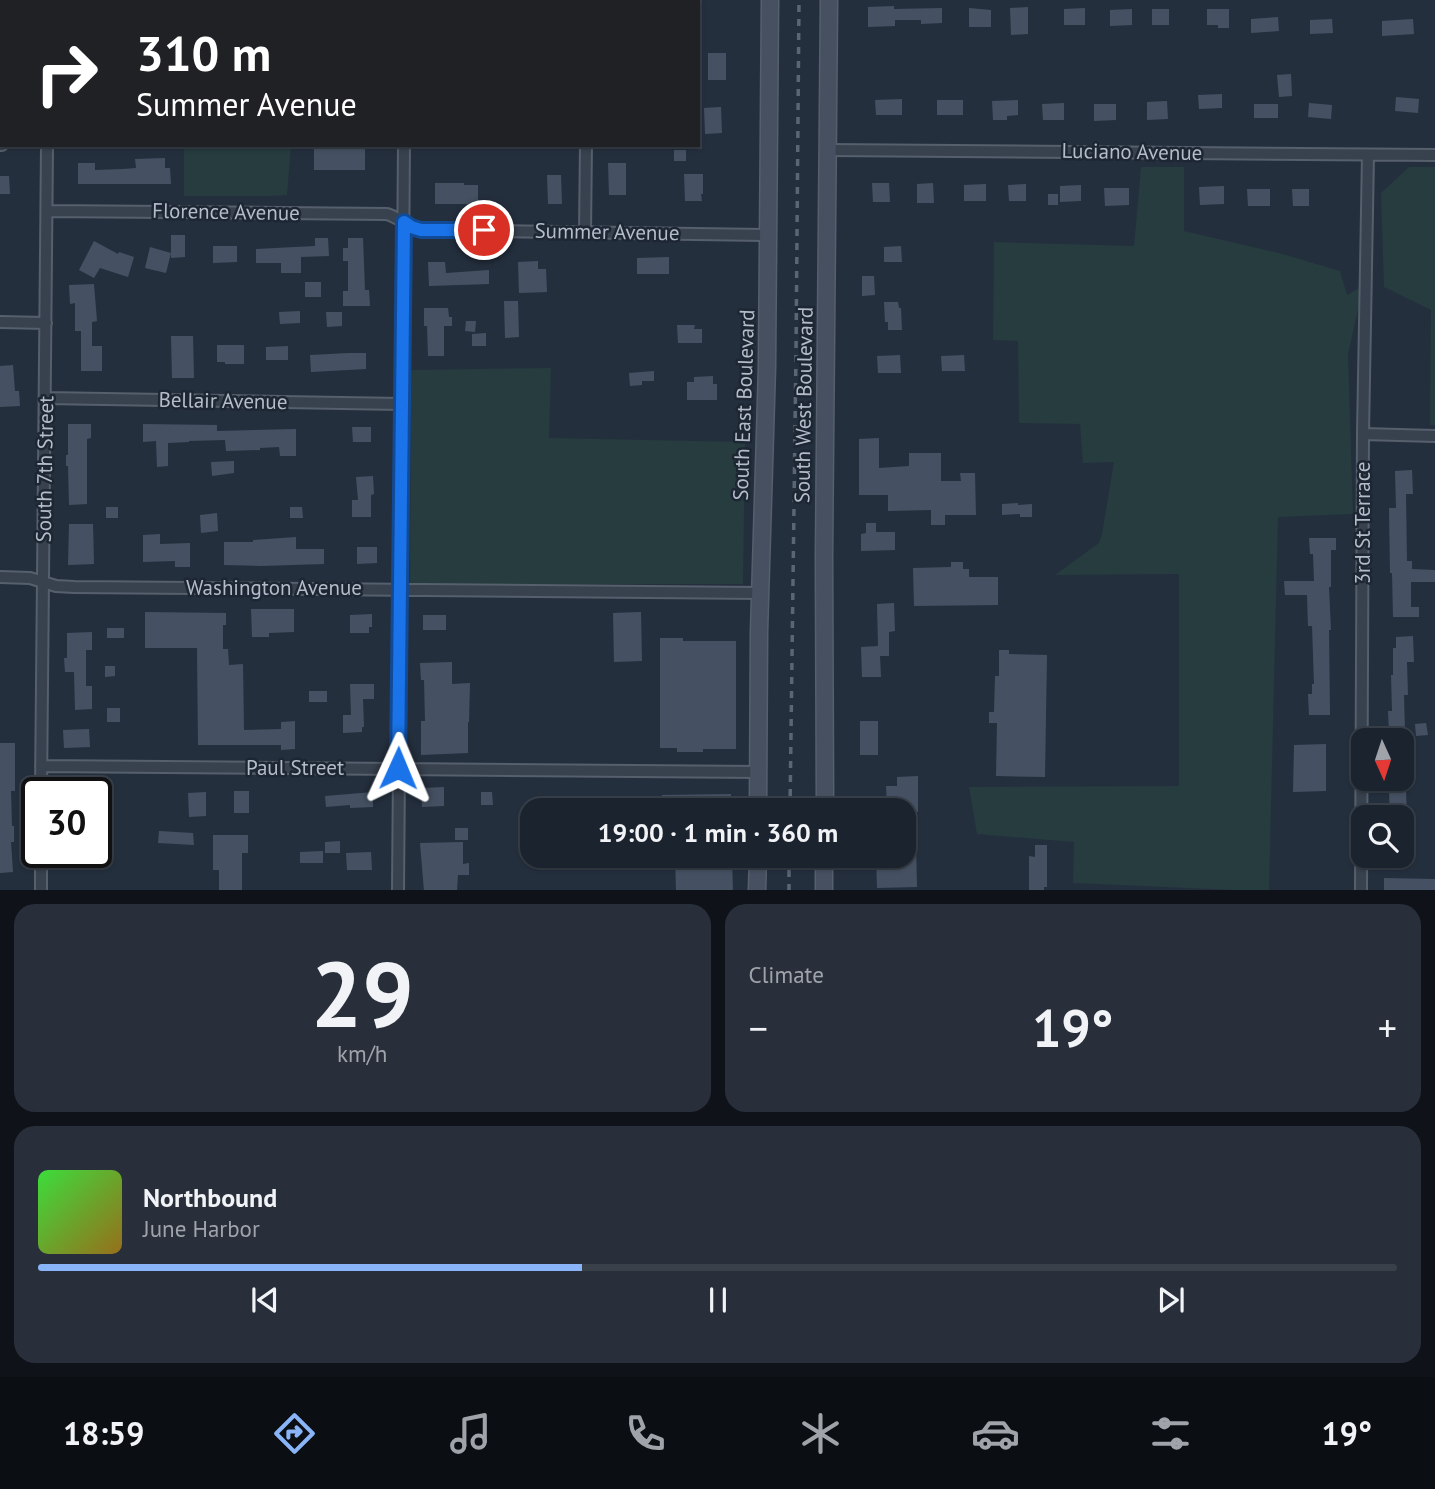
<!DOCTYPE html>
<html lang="en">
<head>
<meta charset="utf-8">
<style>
	:root { --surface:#1b232e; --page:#282f3a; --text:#f1f3f6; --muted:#a0a4aa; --line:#39404a; --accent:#8ab4f8 }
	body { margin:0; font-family:"PT Sans",sans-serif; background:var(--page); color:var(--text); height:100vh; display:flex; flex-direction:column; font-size:26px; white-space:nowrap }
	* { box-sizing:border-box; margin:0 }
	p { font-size:23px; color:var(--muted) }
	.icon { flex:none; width:38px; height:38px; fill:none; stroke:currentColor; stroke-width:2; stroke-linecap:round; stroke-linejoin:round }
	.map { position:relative; height:890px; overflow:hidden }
	.sheet { display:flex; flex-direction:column; gap:14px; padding:14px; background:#0f1319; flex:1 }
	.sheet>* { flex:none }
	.banner { position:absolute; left:0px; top:0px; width:700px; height:147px; box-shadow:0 2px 5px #0004,0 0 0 2px var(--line); background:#202124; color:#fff; overflow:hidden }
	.needle { width:46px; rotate:177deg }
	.controls { position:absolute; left:1351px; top:728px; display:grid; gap:14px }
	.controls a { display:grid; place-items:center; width:63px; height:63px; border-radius:14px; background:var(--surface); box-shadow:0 2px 5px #0004,0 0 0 2px var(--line); font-size:35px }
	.speed { position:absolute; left:21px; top:777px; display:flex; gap:14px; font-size:35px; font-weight:700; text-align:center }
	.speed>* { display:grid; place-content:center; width:91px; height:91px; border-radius:50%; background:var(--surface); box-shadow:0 2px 5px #0004,0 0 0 2px var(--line); line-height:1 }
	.speed .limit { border:4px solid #111; border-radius:10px; background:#fff; color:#111 }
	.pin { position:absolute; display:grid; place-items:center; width:60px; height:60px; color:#fff; margin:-30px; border:4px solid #fff; border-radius:50%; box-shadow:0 2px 7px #0007 }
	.me { position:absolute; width:77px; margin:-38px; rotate:1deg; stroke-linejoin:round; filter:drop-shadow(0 0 5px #0008) }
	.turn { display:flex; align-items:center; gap:24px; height:147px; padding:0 21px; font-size:32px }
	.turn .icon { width:91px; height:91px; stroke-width:2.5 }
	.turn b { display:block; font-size:49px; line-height:60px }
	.big { font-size:52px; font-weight:600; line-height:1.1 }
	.sheet .card { flex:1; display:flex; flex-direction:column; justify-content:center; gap:10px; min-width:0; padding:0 24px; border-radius:21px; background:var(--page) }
	.sheet .dial { align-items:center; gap:0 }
	.dial b { font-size:91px; line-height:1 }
	.song { display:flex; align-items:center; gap:21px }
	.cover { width:84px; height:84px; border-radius:10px; background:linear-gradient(135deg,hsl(120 70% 55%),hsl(40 70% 35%)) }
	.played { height:7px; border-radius:4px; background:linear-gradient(90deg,var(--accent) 40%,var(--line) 40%) }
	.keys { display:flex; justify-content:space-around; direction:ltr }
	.heat { display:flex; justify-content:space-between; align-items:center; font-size:38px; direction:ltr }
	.sheet .tiles { flex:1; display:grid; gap:14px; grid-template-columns:1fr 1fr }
	.card:last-child { grid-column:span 2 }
	.trip { position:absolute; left:520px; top:798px; width:396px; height:70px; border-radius:21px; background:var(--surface); box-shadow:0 2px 5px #0004,0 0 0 2px var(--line); font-weight:600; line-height:70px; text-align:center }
	.tab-bar { display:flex; height:112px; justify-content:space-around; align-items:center; background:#0b0e12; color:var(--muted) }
	.tab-bar .icon { width:49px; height:49px }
	.tab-bar .selected { color:var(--accent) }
	.tab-bar b { font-size:32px; color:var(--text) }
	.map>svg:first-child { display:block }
</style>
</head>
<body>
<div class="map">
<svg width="1435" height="891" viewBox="0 0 1435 891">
	<rect width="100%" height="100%" fill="#242f3e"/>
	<!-- green -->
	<path fill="#263c3f" d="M184 145H291L287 195 268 196H184Z
		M1141 167H1184V231L1279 253 1340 271 1347 295 1363 286 1348 355 1353 514 1278 517 1269 890H1235L1073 883 1074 842 977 834 969 787 1179 786V574L1055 575 1099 543 1102 534 1114 462 1083 463 1080 424 1019 423 1018 341 993 340 994 242 1134 246Z
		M1409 167H1435V425H1430L1431 310 1384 287 1381 193Z
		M551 368 549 438 745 442 743 584H410L411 370Z"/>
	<!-- building -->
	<path fill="#455162" d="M894 6V9L942 8V23L921 24V20H895V26L868 27V7Z
		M1028 7V34L1011 35 1010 8Z
		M969 8 991 10V27H969Z
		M1085 8V25H1064V9Z
		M1132 9V25L1110 26V10Z
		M1152 9H1169V25H1152Z
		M1207 9H1229V28H1218V25H1207Z
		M1278 17 1279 31 1251 33V19Z
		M1332 19 1333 33 1310 34V20Z
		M1413 19 1414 34 1382 36V21Z
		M708 53H726V80H708Z
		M1291 74 1292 96 1279 97 1277 75Z
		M1222 94V108L1199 109 1198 95Z
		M1396 97 1419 99 1418 113 1395 111Z
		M902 99V115H876L875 100Z
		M937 100H963V115H937Z
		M1018 100V115L1007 116V120H993L992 101Z
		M1167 101 1168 119 1147 120V102Z
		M1064 103V120H1043L1042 104Z
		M1309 103 1332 105 1331 119 1308 117Z
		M1094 104H1116V120L1094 121Z
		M1254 104H1278V118H1254Z
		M721 107 722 133 705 134 704 108Z
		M314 147H365V170H314Z
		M674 150H686V161H674Z
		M165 158V168H170L171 184H78V163H95V170L123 169 136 168 135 159Z
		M608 163H626V195H609Z
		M684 174H703V194H701L702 201H685Z
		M547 175H561L562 204H548Z
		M0 176H9L10 194H0Z
		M435 183H464V185H478V204H435Z
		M872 183H889L890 202H873Z
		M933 183 934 203H917V184Z
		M986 184V201H964V185Z
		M1026 184V201H1009L1008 185Z
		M1081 185V201L1060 202V186Z
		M1224 186V204L1200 205 1199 187Z
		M1104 188H1129V205L1105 206Z
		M1247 189H1270V206H1248Z
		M1292 189H1309V206H1293Z
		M1048 194H1058V205H1048Z
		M171 235H185V257L171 258Z
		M315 238H328L329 256 301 257V273H281V263H256V249L315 246Z
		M348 238H363L365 290H369L370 306H343V291H348V261H343V248H348Z
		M94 241 118 254 119 252 134 257 128 277 100 268 94 278 79 270Z
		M213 246H237V262L213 263Z
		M901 246 902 262H884V247Z
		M150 247 171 253 166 273 145 268Z
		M669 257V274H637V258Z
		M538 261V269H546L547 292 519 293 518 262Z
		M428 262H445L446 273 489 270V284L429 286Z
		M862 276H874L875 295 862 296Z
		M305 282H321V297H305Z
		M94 284 97 321 92 322V346H102V371H81V331H75V303L70 304 69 285Z
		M504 301H518L519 337 505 338Z
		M884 302H898L899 308H901L902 330H888V322H885Z
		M424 308H448L449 317H452V326H444V356H428L427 326H424Z
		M300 311V323L280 324 279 312Z
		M326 312H342V326L327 327Z
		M466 321H476L475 332 465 331Z
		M677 325H695L694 329H702V343H678Z
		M486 333V346H472V334Z
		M171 336H193L194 378H172Z
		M217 345H244V364H225V362H217Z
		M288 346V360H266V347Z
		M349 353H366V369L311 372 310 355Z
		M900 355 901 373H878L877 356Z
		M964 355 965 371H942L941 356Z
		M13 365 15 391H19L20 406 0 407V366Z
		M654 371V381H642V385L630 386 629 373Z
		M713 376V384H717V400H687V382H694V377Z
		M68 424H91V438L87 439V504L69 505 68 466H66V455H68Z
		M143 424 217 425V431L296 429V456H280L279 447 260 448V450L226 451 225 440 189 441V442L168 443V466L157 467 156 441 143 442Z
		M352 427H371V442H353Z
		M879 438V468L909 466V453H941V481H961L960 473H975L976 515H945V525H931V510L888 511V495H859V439Z
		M234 461V473L212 476 211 462Z
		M1412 470 1413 494H1406L1407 561H1412V569L1435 570V582H1411V607H1419V617H1393L1392 573H1390L1389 508H1396L1395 471Z
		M373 476 374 494 371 495V517H352V500H358L356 477Z
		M1018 503V505L1032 504V517H1020V514L1002 515V504Z
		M106 507H118V518H106Z
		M290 507H302L303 518H290Z
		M217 513 218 531 201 533 200 515Z
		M866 523H876V532H895V550L861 551V534L866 533Z
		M69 524H93L94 564 68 565Z
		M160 534V544L190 543V567H175V561L143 562V535Z
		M296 537V549H324V564L261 566 224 565V542H253V540Z
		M1309 538H1336V550H1331V587H1329L1331 630H1329L1330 715H1309L1308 694H1312V684H1314L1312 626H1308L1307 595H1285L1284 581H1314L1313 554H1310Z
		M357 547H377V563L357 564Z
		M951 562H963V569H969V577H998V605L914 606 913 568 951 567Z
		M894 603 895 631 889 632V656H880L881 677H862L861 647 878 646 877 604Z
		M251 609H294V632L269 633V637H252Z
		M145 612 226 613V625H223V649H228L229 665 243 664 244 730 281 729V722L295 721V749L281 750V745H198L197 648H145Z
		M641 612 642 661 614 662 613 613Z
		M372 614V627H369V633H350V615Z
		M423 615H446V630H423Z
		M107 628H124V638H107Z
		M92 632V650H86V686H92V709L75 710 74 672H65L64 658H67V633Z
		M1413 636 1414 662H1407L1408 695H1404L1405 732H1389L1388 711H1392L1391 675H1393V648H1396V637Z
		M660 638H683V641H736V749H703V752H677V748H660Z
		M999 650H1009V654L1047 655 1045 777 996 776 997 723H989V712H994L995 676H999Z
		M452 662V684L470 683 469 722H468V753L421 755V721H425L424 680H421L420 663Z
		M105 666H115V676L105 677Z
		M350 684H374V699H363L364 727H362V732L343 733V715H351Z
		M309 691H327V702H309Z
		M107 708H120V722H107Z
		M860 721H878V755H860Z
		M1426 723 1428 735 1416 736 1415 724Z
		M89 729 90 747 64 748 63 730Z
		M0 743H15V791H11L12 826H14V842H11L13 872 0 873Z
		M1326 744V791L1293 792 1294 745Z
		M918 776V812L887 810 886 786H897V777Z
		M444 787V806L422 807 421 788Z
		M234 791H249V813H234Z
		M1406 791 1407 817H1390L1389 792Z
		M206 792V816L189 817 188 793Z
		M373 792V807L350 808V805L326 807 325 796Z
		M481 792H492L493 805H481Z
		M731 794V810H662V795Z
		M455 828H468V840H455Z
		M159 831 193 833 194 845 158 843Z
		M213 835H248V853H242V891H219V870H213Z
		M340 841V853H325V842Z
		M463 842V864L469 863V875H458L457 891H424L420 843Z
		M903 843H916L917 887 877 888 876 856H903Z
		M1035 845H1047V887H1044V891H1029V856L1035 857Z
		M323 851V863H300V852Z
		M371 852 372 870H347L346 853Z
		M675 856H732L733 891H676Z
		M1384 878 1435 879V891H1384Z"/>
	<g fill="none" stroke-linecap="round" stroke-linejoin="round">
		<!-- minor casing -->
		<g stroke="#565f6c" stroke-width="14">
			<path id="minor" d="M47 0V2
				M405 2V0
				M587 2V0
				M0 145H2
				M828 150 1435 155
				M47 211 387 214C399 218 408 226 421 230L769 235
				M585 232 586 145
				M0 322 46 323
				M45 398 401 404
				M1363 434 1435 436
				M0 577 30 578 56 586 74 587 760 593
				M41 766 759 772
				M41 793 47 145
				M41 891V852
				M398 891 404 145
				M1361 891 1363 434 1368 155"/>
		</g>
		<!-- secondary casing -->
		<g stroke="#565f6c" stroke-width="19">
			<path id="secondary" d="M758 810 759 632 767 367 770 0
				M825 810 824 557 829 0
				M757 891 758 856
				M824 891V856"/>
		</g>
		<!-- minor -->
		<use href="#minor" stroke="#38414e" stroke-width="10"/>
		<!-- secondary -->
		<use href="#secondary" stroke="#465061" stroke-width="16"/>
		<!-- rail -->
		<path stroke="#5a6575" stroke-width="3.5" stroke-dasharray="7 7" stroke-linecap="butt" d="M790 810 796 352 799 0
			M789 891V856"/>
	</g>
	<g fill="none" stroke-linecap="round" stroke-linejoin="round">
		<!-- route casing -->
		<g stroke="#114b97" stroke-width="18">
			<path id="route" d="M398 768 404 222 411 227 421 230H484"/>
		</g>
		<!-- route -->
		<use href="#route" stroke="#1a73e8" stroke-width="12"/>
	</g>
	<g text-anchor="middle" stroke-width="5" stroke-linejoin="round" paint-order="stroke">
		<!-- street labels -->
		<g font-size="21" fill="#b4bcc9" stroke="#1d2633">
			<text transform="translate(1132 152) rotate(1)" y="7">Luciano Avenue</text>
			<text transform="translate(226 212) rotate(1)" y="7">Florence Avenue</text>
			<text transform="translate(607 232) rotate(1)" y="7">Summer Avenue</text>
			<text transform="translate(223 401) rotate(1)" y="7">Bellair Avenue</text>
			<text transform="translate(744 405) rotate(-88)" y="7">South East Boulevard</text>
			<text transform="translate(804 405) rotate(-89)" y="7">South West Boulevard</text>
			<text transform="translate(45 469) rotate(-89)" y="7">South 7th Street</text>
			<text transform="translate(1363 523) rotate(-90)" y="7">3rd St Terrace</text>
			<text x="274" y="595">Washington Avenue</text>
			<text x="295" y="775">Paul Street</text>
		</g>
	</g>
</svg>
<div class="controls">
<a><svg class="needle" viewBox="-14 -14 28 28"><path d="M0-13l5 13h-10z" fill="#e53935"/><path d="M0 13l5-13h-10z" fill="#a0a4aa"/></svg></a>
<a><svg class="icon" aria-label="search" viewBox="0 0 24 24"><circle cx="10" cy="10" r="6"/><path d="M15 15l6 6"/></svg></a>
</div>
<div class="speed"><div class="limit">30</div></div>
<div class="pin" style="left:484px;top:230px;background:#d93025"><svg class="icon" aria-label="arrive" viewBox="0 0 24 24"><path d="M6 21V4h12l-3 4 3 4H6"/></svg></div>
<svg class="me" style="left:398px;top:768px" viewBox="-20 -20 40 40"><path d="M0-17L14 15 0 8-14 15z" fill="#1a73e8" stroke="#fff" stroke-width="4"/></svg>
<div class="trip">19:00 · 1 min · 360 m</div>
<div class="banner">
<div class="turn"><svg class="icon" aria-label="right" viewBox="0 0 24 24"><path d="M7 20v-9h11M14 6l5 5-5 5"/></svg><div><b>310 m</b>Summer Avenue</div></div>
</div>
</div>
<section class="sheet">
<div class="tiles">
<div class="card dial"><b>29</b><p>km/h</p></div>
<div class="card"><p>Climate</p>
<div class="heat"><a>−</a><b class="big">19°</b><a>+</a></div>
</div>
<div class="card">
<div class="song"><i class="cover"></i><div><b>Northbound</b><p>June Harbor</p></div></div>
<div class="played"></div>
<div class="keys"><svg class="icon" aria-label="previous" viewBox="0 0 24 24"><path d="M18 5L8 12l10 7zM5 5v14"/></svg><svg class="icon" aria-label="pause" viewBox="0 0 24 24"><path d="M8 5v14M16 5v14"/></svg><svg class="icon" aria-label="next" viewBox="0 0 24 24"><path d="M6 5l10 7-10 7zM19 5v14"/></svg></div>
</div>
</div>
</section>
<nav class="tab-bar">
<b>18:59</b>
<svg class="icon selected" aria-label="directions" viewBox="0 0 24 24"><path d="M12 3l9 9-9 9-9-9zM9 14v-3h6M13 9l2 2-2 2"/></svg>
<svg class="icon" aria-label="music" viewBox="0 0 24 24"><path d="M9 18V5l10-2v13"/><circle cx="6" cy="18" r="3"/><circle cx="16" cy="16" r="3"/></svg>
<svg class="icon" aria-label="phone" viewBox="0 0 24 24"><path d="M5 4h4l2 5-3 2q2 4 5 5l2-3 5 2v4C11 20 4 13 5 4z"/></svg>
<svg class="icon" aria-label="climate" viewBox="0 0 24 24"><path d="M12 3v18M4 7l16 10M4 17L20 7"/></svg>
<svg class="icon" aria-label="car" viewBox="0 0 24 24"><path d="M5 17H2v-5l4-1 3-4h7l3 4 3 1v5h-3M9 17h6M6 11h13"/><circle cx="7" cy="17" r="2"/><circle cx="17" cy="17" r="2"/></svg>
<svg class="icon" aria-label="filters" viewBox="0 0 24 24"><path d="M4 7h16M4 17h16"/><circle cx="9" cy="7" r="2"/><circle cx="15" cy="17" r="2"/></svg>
<b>19°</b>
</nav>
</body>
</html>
